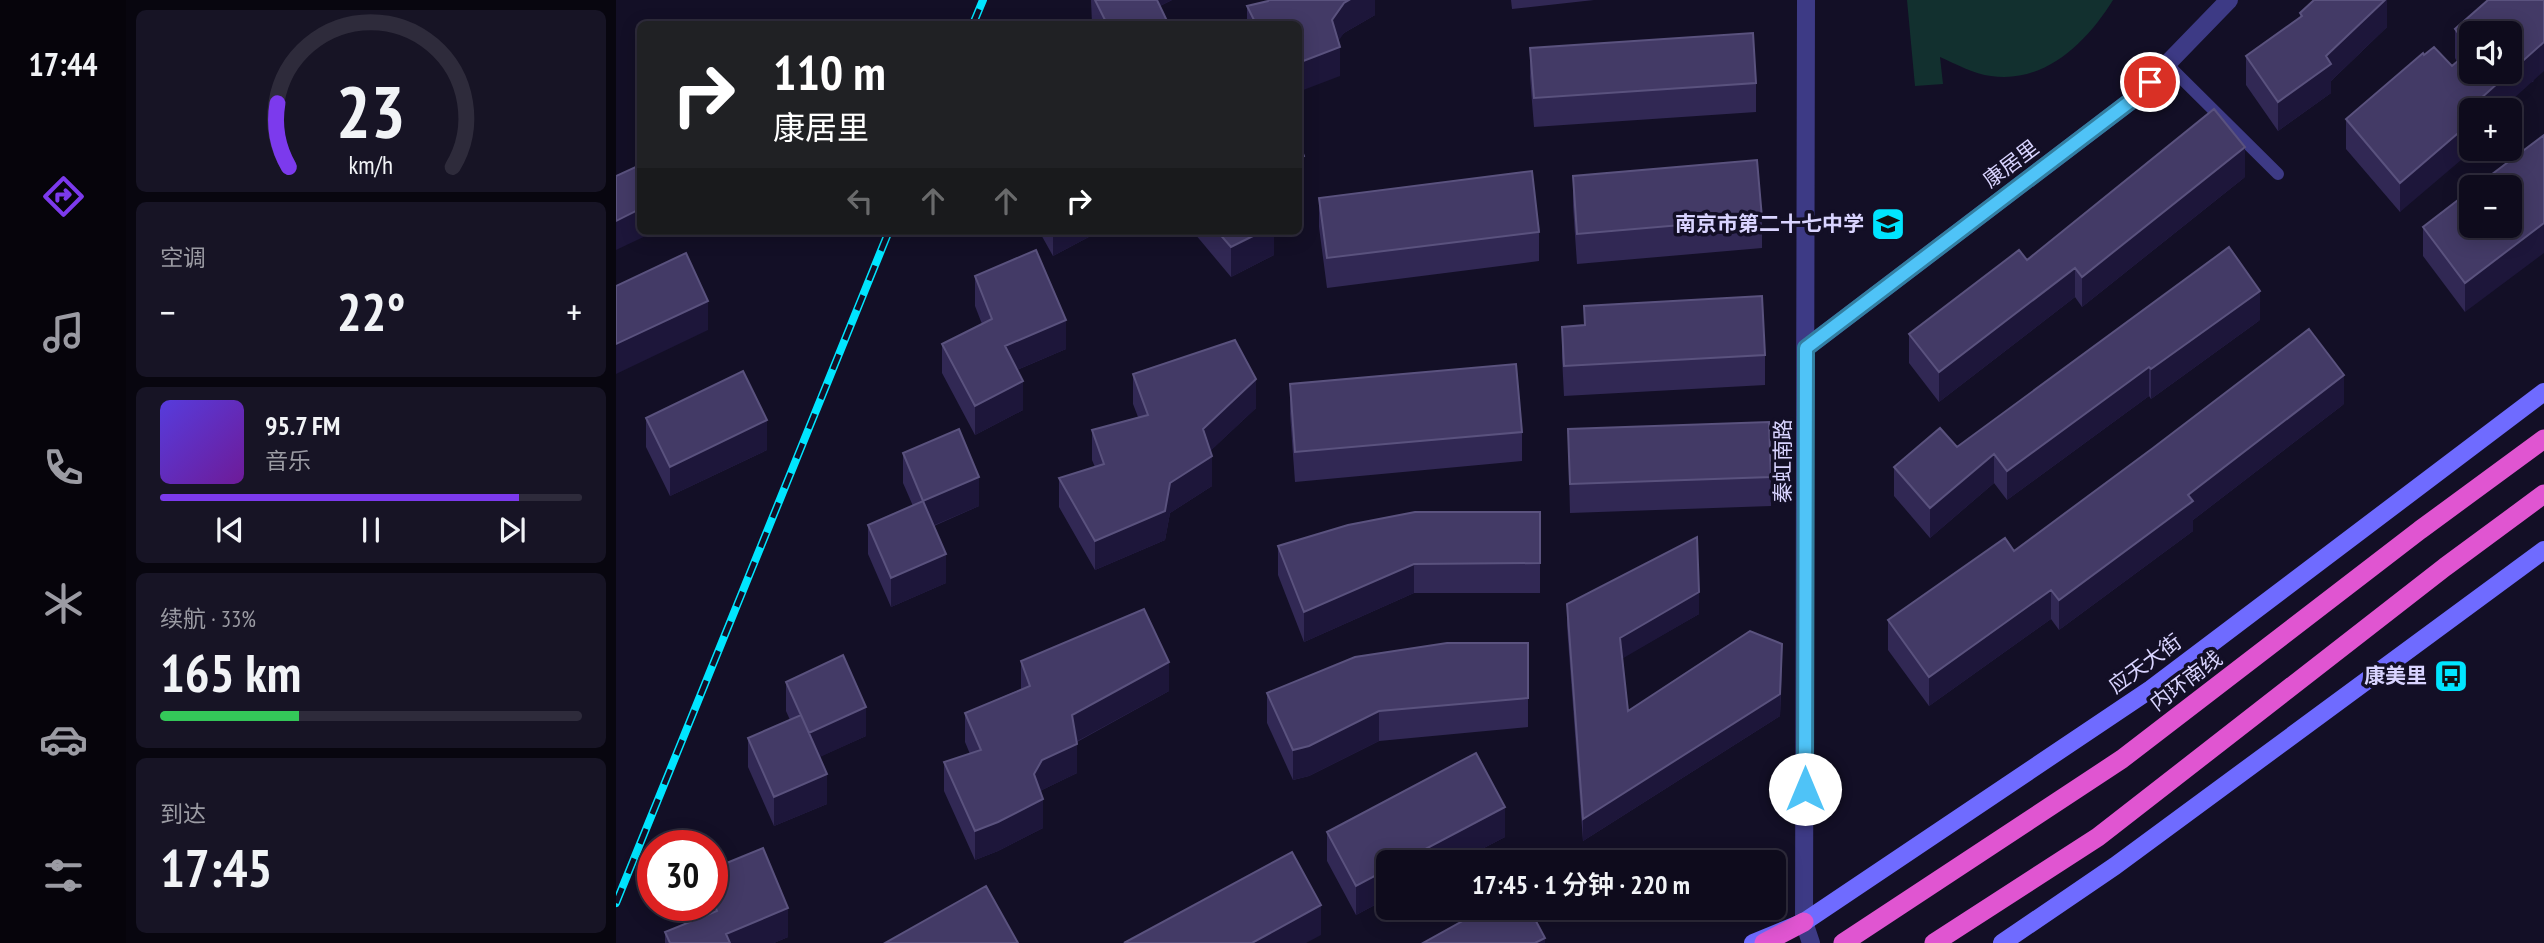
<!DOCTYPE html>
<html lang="zh">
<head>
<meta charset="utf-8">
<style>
	:root { --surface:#0e0b1c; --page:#171425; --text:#f1f3f6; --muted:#9b9ba3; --line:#2e2b3b; --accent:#7c3aed }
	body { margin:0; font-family:"PT Sans Narrow","Noto Sans SC",sans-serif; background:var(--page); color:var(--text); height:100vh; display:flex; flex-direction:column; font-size:26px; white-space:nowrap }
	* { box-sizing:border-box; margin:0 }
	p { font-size:23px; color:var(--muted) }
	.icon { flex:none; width:38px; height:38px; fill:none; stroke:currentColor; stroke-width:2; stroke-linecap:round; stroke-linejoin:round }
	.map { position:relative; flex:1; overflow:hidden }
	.panel { display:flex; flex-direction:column; gap:10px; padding:10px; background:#08060f; width:490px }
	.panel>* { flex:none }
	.hud { position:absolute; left:21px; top:21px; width:665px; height:214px; border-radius:10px; box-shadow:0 4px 18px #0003,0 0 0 2px var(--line); background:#202124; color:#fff; overflow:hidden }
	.fabs { position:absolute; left:1843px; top:21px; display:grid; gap:14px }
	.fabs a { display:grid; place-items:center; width:63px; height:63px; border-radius:10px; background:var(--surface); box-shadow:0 4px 18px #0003,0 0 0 2px var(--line); font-size:35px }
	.speed { position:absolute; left:21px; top:830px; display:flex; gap:14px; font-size:35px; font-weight:700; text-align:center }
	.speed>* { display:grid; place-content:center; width:91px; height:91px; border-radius:50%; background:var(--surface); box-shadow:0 4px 18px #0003,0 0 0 2px var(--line); line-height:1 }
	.speed .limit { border:10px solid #d22; background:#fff; color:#111 }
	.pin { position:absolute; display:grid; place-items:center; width:60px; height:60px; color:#fff; margin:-30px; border:4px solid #fff; border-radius:50%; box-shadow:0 2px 7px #0007 }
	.me { position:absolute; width:77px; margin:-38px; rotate:0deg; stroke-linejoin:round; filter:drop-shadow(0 0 5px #0008) }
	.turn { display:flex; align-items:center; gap:24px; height:147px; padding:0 21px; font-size:32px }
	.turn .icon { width:91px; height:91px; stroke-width:2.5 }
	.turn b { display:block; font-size:49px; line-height:60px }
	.lanes { display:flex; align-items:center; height:66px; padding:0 21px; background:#0003; justify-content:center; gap:35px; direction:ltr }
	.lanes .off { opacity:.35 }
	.big { font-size:52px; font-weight:600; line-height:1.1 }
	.panel .tile { flex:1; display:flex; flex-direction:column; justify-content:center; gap:10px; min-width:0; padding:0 24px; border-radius:10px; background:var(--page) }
	.panel .dial { align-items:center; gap:0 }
	.dial svg { height:182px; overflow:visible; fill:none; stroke:var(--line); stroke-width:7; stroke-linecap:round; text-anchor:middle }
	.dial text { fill:var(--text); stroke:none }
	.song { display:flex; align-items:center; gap:21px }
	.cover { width:84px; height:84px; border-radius:10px; background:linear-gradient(135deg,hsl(250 70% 55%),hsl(280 70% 35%)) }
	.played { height:7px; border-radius:4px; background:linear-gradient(90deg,var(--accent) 85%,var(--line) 85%) }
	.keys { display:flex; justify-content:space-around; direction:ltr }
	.heat { display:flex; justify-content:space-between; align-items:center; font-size:38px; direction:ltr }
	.charge { height:10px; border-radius:5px; background:linear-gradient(90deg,#34c759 33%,var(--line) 0) }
	.trip { position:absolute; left:760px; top:850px; width:410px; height:70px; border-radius:10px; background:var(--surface); box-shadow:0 4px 18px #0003,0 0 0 2px var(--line); font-weight:600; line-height:70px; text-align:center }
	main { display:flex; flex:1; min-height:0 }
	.dock { display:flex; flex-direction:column; width:126px; justify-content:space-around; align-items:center; background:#06040b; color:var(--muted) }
	.dock .icon { width:49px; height:49px }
	.dock .current { color:var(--accent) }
	.dock b { font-size:32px; color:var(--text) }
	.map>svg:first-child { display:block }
</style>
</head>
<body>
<main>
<nav class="dock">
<b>17:44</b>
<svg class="icon current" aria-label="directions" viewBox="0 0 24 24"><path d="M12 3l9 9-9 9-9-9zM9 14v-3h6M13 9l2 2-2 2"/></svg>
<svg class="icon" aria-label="music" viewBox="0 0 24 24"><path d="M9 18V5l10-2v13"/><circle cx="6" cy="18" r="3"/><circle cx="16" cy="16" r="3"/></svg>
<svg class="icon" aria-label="phone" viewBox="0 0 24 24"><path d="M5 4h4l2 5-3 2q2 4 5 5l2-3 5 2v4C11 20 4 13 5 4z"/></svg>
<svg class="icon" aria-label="climate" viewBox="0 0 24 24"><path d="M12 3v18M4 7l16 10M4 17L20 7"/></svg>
<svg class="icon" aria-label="car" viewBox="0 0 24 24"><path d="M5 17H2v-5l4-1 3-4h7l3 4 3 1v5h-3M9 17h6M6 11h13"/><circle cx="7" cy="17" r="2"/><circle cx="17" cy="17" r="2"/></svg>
<svg class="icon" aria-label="filters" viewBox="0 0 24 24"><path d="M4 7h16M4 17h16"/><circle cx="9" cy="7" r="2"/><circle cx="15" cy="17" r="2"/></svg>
</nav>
<section class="panel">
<div class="tile dial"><svg viewBox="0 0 100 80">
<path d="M14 69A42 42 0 1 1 86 69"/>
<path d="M14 69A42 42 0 0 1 9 41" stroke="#7c3aed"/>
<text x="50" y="56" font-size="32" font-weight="700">23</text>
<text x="50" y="72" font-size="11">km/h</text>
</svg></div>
<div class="tile"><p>空调</p>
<div class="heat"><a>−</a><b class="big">22°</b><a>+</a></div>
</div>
<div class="tile">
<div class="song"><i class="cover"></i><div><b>95.7 FM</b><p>音乐</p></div></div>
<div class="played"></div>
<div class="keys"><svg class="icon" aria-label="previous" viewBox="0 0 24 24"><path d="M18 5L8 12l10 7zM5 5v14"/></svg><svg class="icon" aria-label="pause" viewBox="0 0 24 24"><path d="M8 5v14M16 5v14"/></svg><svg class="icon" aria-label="next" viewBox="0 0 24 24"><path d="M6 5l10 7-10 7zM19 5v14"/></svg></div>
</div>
<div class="tile"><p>续航 · 33%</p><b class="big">165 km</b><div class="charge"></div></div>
<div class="tile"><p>到达</p><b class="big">17:45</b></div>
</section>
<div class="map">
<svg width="1928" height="943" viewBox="0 0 1928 943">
	<rect width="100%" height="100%" fill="#130f26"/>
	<!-- green -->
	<path fill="#12302f" d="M1291 0H1497C1471 42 1429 84 1375 76 1358 74 1340 64 1324 57L1327 84 1299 86Z"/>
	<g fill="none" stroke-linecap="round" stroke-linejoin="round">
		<!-- service -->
		<path stroke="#3d3a85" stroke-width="12" d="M1551 64 1662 174"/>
		<!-- minor -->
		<path stroke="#3d3a85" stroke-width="18" d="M1190 0 1188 922 1195 943
			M1190 348 1516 100 1613 0"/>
		<!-- secondary -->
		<path stroke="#6f6bff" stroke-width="18" d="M1137 943 1188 922 1535 689 1928 392
			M1386 943 1499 866 1928 550"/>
		<!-- trunk -->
		<path stroke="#e055d1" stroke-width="19" d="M1148 943 1188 922
			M1227 943 1506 759 1804 530 1928 439
			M1318 943 1482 837 1829 567 1928 494"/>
		<!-- rail casing -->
		<g stroke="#00e5ff" stroke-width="8">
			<path id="rail" d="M357 24 367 0
				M0 903 273 231"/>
		</g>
		<!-- rail -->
		<use href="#rail" stroke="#130f26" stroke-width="5" stroke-dasharray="16" stroke-linecap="butt"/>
	</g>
	<!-- wall -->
	<path fill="#312854" d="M475 0H556L544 6 552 24H476Z
		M759 0V15L728 33 722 40 724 76 682 24H631V6L652 1Z
		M895 0H978L896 9Z
		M1771 0V27L1715 81V93L1662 131 1630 85V56L1684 17V13Z
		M1839 29 1918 81 1855 110 1784 212 1730 149V119L1808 55 1836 66 1841 62 1839 58Z
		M914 48 1140 83V112L918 127 914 77Z
		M1928 135 1849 312 1807 256V227Z
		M957 176 1146 218V248L961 264 957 206Z
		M1629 177 1466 307 1459 297 1323 402 1293 363V334L1411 260Z
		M703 198 923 232V261L711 288 703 227Z
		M423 231H484L437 256Z
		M579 231H658V255L615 277 579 234Z
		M359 276 450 349 401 370 407 410 359 435 326 373V344L366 324 359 306Z
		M968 306 1149 355V385L948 396 946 357V327L968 325Z
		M1644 320 1535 399 1533 396 1391 500 1378 483 1314 538 1278 496V467L1341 447Z
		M517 374 640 408 594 451 596 486 554 513 549 540 479 570 443 507V478L479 467 476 460V430L522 417 517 404Z
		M674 384 906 432V461L679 482 674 414Z
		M1728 404 1577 520V531L1443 630 1435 619 1313 706 1272 650V620L1398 551Z
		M30 418 151 450 54 496 30 447Z
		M952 429 1155 477V506L954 513Z
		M287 453 363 506 318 526 330 583 275 607 252 554V525L297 506 287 483Z
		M924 512V593H798L688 642 662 575V546Z
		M951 604 1083 614 1006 658 1012 711 1166 666 1164 716 967 841 951 626Z
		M912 643V727L763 741 693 776 677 780 651 723V693Z
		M405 661 553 691 461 742V773L426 790 424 792 427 828 382 851 359 860 328 791V762L354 754 349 742V713L405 689Z
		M170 682 250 736 203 757 211 804 158 826 132 767V738L174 720 170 711Z
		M711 832 889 837 839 863H772V898L740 915 711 861Z
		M96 869 172 937 158 943H49V932L91 916 86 905H96Z"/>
	<!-- shaded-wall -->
	<path fill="#1d163a" d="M532 0H556L532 12Z
		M733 0H759V15L728 33 716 50V20L728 3Z
		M1769 0H1771V27L1715 81V93L1662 131V102Z
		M1928 42V71L1885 110H1855V149H1858L1784 212V183L1854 108Z
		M724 47V76L682 92V63Z
		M1629 147V177L1466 307V277Z
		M688 156V186L682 190V160Z
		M24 209V231H40L0 250V221Z
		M1928 223V253L1849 312V283Z
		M437 231H484L437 256Z
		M647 231H658V255L615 277V247Z
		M1459 268V297L1323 402V372Z
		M1644 291V320L1535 399V369Z
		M92 301V330L0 374V344Z
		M450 320V349L389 375V346Z
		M1533 367V396L1391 500V471Z
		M1728 375V404L1577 520V531L1443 630V600L1572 495Z
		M640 379V408L587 458V429Z
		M407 381V410L359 435V406Z
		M151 420V450L54 496V467Z
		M1378 454V483L1314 538V508Z
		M596 456V486L554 513 549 540 479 570V541L554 483Z
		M363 477V506L307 530V501Z
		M330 554V583L275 607V578Z
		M798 564V593L688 642V612Z
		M1435 590V619L1313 706V677Z
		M1083 592V614L1004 660V638Z
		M1166 644 1164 716 967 841V819Z
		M553 662V691L456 744V715Z
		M250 707V736L193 762V733Z
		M763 711V741L693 776 677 780V750Z
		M461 744V773L426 790 419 803 427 799V828L382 851 359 860V831L418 774 426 760Z
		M211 774V804L158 826V797Z
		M889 807V837L839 863H783Z
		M772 869V898L740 915V886Z
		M705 905V935L690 943H636Z
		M172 908V937L158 943H110V934Z
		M929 938V943H919Z"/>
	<!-- building -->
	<path fill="#433a66" stroke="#5a527e" stroke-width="2" d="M479 0H541L552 23 549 24H491Z
		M653 0H733L728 3 716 20 724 47 682 63V24H640L631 6 652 1Z
		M1698 0H1769L1710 56 1715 64 1662 102 1630 56 1686 16 1684 13Z
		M1872 0H1928V42L1854 108 1855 110V122L1784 183 1730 119 1807 53 1808 55 1818 47 1836 66 1855 50V72H1894V33H1855V50L1839 29Z
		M1137 33 1140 83 918 98 914 48Z
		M1598 109 1629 147 1466 277 1459 268 1323 372 1293 334 1403 250 1411 260Z
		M1928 135V223L1849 283 1807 227 1855 190V226H1894V187H1859Z
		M682 141 688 156 682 160Z
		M1141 160 1146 218 961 234 957 176Z
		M24 165V209L0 221V176Z
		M916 171 923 232 711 258 703 198Z
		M601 231H647L615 247Z
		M1613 247 1644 291 1535 369 1533 367 1391 471 1378 454 1314 508 1278 467 1324 428 1341 447Z
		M420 250 450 320 389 346 407 381 359 406 326 344 376 319 359 276Z
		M70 253 92 301 0 344V286Z
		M1146 296 1149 355 948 366 946 327 969 325 968 306Z
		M1693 329 1728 375 1572 495 1577 501 1443 600 1435 590 1313 677 1272 620 1389 538 1398 551 1537 448Z
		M619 340 640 379 587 429 596 456 554 483 549 511 479 541 443 478 488 464 476 430 532 415 517 374Z
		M900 364 906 432 679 452 674 384Z
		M127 371 151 420 54 467 30 418Z
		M1153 422 1155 477 954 484 952 429Z
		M343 429 363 477 307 501 287 453Z
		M307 501 330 554 275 578 252 525Z
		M799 512H924V563L798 564 688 612 662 546 732 525Z
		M1081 537 1083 592 1004 638 1012 711 1134 631 1166 644 1164 694 967 819 951 604Z
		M528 609 553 662 456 715 461 744 426 760 418 774 427 799 382 822 359 831 328 762 365 750 349 713 414 686 405 661Z
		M831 643H912V698L763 711 693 746 677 750 651 693 739 657Z
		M227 655 250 707 193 733 170 682Z
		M185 715 211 774 158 797 132 738Z
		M860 753 889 807 783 863H772V869L740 886 711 832Z
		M147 848 172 908 110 934 114 943H54L49 932 101 911 96 899V869Z
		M676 852 705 905 636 943H508Z
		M370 886 402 943H269Z
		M870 908H913L929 938 919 943H807Z"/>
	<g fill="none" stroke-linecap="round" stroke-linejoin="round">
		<!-- route casing -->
		<g stroke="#337fa1" stroke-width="18">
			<path id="route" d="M1189 789 1190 348 1516 100 1534 82"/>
		</g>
		<!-- route -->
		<use href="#route" stroke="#4fc3f7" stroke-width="12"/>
	</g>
	<!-- icons -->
	<defs>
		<g id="school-square" transform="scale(1.75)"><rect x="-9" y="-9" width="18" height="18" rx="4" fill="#00e5ff" stroke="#130f26"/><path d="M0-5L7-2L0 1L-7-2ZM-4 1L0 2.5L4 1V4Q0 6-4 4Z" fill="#111"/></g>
		<g id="bus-square" transform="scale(1.75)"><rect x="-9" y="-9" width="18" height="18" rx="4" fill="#00e5ff" stroke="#130f26"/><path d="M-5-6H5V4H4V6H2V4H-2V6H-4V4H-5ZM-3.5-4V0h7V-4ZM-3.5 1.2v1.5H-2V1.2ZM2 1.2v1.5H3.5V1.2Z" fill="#111"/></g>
	</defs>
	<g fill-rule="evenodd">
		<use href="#school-square" x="1272" y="224"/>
		<use href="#bus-square" x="1835" y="676"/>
	</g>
	<g text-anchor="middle" stroke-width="7" stroke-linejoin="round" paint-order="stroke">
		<!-- street labels -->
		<g font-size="21" fill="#d9d4ff" stroke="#130f26">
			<text transform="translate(1395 164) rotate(-37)" y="7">康居里</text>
			<text transform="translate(1167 461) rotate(-90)" y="7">秦虹南路</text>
			<text transform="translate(1529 664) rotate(-36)" y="7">应天大街</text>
			<text transform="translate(1570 681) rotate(-37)" y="7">内环南线</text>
		</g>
		<!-- poi labels -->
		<g font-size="21" font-weight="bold" fill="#d9d4ff" stroke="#130f26" text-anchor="end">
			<text x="1248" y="231">南京市第二十七中学</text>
			<text x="1811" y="683">康美里</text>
		</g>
	</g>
</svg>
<div class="fabs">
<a><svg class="icon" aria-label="sound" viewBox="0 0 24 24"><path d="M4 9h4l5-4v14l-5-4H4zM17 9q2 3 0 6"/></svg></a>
<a>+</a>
<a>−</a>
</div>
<div class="speed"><div class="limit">30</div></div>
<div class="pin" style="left:1534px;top:82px;background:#d93025"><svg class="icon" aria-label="arrive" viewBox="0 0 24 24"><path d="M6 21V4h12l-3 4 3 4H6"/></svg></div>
<svg class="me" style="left:1189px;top:789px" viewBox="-20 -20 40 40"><circle r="19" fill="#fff"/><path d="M0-13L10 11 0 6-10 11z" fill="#4fc3f7"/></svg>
<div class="trip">17:45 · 1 分钟 · 220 m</div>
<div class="hud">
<div class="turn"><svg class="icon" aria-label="right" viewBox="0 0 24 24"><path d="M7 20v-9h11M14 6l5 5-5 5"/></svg><div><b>110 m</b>康居里</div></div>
<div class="lanes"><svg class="icon off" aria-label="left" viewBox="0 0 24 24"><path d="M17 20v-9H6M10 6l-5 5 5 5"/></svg><svg class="icon off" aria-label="ahead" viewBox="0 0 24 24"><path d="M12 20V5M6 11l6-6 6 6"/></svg><svg class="icon off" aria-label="ahead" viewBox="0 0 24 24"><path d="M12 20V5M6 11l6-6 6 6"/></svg><svg class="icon" aria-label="right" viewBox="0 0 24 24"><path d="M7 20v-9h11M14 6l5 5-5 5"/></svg></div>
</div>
</div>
</main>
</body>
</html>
